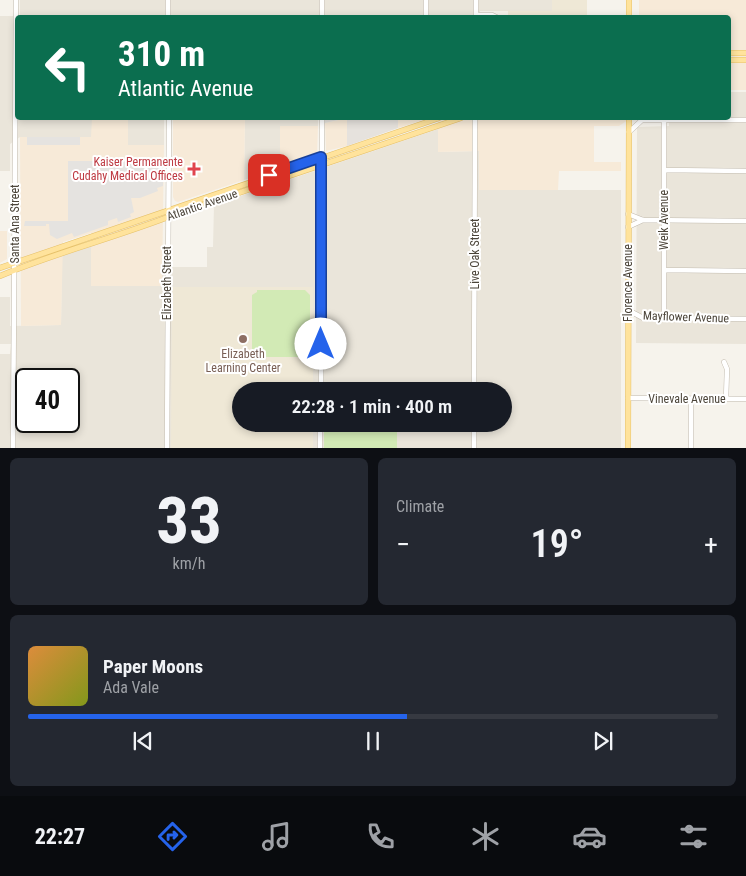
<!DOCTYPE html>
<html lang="en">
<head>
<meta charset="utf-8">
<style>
	:root { --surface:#171b24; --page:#242831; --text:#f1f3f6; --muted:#9ea1a6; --line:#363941; --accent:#2563eb }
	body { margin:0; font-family:"Roboto Condensed",sans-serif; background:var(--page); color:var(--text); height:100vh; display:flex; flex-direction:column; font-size:19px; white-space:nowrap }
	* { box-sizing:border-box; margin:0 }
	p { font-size:16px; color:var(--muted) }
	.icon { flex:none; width:28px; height:28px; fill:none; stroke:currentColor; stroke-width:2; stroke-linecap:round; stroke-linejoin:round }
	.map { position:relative; height:448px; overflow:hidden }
	.side { display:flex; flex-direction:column; gap:10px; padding:10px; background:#0d0f14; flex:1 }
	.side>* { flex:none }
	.guide { position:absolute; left:15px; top:15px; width:716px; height:105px; border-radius:5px; box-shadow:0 2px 8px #0003; background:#0b6e4f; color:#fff; overflow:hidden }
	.speed { position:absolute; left:15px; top:368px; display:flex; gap:10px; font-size:25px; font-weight:700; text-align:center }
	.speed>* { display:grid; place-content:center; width:65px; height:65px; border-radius:50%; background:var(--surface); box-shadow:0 2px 8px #0003; line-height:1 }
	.speed .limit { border:2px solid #111; border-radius:8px; background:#fff; color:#111 }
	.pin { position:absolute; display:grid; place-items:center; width:42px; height:42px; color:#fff; margin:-21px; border-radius:10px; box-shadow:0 2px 8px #0006 }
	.me { position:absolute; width:55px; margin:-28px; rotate:0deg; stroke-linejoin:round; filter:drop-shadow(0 0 4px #0008) }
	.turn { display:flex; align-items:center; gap:18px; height:105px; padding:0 20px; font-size:22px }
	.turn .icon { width:65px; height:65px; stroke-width:2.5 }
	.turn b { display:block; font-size:35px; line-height:42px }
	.big { font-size:38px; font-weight:600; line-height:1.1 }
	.side .widget { flex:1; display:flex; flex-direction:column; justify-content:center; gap:8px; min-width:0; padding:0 18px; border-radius:8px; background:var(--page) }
	.side .dial { align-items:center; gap:0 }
	.dial b { font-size:65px; line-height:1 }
	.song { display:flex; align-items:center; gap:15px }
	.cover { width:60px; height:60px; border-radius:8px; background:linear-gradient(135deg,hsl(30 70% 55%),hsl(70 70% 35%)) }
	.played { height:5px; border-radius:2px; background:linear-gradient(90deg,var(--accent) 55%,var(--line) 55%) }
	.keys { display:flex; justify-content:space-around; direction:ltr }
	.heat { display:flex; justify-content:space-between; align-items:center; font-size:28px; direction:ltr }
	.side .tiles { flex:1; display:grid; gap:10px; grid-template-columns:1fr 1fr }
	.widget:last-child { grid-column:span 2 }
	.trip { position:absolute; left:232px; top:382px; width:280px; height:50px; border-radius:25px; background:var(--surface); box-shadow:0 2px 8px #0003; font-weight:600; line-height:50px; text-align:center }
	.menu { display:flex; height:80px; justify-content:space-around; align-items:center; background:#090b0e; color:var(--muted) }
	.menu .icon { width:35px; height:35px }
	.menu .active { color:var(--accent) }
	.menu b { font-size:22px; color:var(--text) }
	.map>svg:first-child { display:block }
</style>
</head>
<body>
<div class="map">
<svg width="746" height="449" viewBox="0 0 746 449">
	<rect width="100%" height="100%" fill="#f6f3ec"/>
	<!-- residential -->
	<path fill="#eae5da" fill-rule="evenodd" d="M20 0H552V11H480L479 18H18V118H92V137H20L10 144V171H0V16H20Z
		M729 92H746V344L636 343 637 127 669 126V118H729Z
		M128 118H164V145H128Z
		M245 118H318V126H280V168L244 180Z
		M438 129V152L479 151V190H621V448H0V354H10L11 344H0V297H10V326L61 325 62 256 92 246V286H162V267H207V247H213L214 205ZM26 379H69V421H26ZM241 391H504V424H241Z"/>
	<!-- commercial -->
	<path fill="#f7ead8" d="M639 0H746V90H729V18H639Z
		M92 118H128V145H164L162 286H91V233L63 242 61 325 21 326 20 137H91Z
		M173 118H245L244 180 178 202 175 201 173 197Z
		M347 118V146L326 151 325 123Z
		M398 118H430L398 128Z
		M438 118H631L619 126H594V162H621V171H559L558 190H479V151L438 152Z
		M280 126H318L317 155 280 168Z
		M0 231H7V259L0 263Z"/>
	<!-- industrial -->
	<path fill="#e6e2dd" d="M325 118H398V128L347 146V118L325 123Z"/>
	<!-- education -->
	<path fill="#efe8d6" d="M552 0H587V17H508V11H552Z
		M172 287H313V391H241V424H313V448L171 449Z"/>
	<!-- green -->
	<path fill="#d2eab5" d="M257 290H305L310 295V352L308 353V355L305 357H257V355L252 352V295L257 292Z
		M324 424H397V448H324Z"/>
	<!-- parking -->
	<path fill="#e5e3e0" d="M27 137H80V145H27Z
		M68 161H155V165H163V186L157 188 158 191 140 198H131L134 212 130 214 131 217 118 222 117 218 108 221V225L74 237 72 233 57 239 50 235 49 224H46V226H24L25 221H68Z"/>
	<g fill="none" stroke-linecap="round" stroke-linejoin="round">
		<!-- minor casing -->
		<g stroke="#c2bbae" stroke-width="5.5">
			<path id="minor" d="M476 15H492L498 18
				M476 16V0
				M168 18V0
				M322 18V0
				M426 18V0
				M629 132 642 120H746
				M664 170 746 171
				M628 214 643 220 746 221
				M628 227 643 220
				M664 270 746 271
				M628 310 643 318 746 319
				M664 318V121
				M724 362 727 369 726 399
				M321 391 322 118
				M474 391 475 118
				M628 398 746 399
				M691 399V449
				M13 449 16 0
				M167 449 169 118
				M320 449V424
				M474 449V424"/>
		</g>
		<!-- major casing -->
		<g stroke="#e6c16a" stroke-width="6">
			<path id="major" d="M629 18V0
				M729 53H746
				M729 60H746
				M0 268 439 118
				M0 276C57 252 118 237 176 214L461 118
				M628 449 629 118"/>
		</g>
		<!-- minor -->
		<use href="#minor" stroke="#fff" stroke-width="4.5"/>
		<!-- major -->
		<use href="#major" stroke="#ffe39c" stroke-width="5"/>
	</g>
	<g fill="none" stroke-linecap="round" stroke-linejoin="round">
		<!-- route casing -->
		<g stroke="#184099" stroke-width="12">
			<path id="route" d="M269 175 321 157V344"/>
		</g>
		<!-- route -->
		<use href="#route" stroke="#2563eb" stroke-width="9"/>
	</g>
	<!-- markers -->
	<path fill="#e0444e" stroke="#fff" stroke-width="2" d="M191.5 161.5h5v5h5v5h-5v5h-5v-5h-5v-5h5z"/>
	<circle fill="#8d6e63" stroke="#fff" stroke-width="2" cx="243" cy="339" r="5"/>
	<g text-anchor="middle" stroke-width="4" stroke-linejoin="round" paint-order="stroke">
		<!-- health labels -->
		<g font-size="12" fill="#be3a42" stroke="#fff" text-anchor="end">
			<text x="183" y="166">Kaiser Permanente<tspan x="183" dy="14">Cudahy Medical Offices</tspan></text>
		</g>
		<!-- street labels -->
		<g font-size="12" fill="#4b4439" stroke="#fff">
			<text transform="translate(202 205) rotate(-19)" y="4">Atlantic Avenue</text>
			<text transform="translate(664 220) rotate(-90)" y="4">Weik Avenue</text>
			<text transform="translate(15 224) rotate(-90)" y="4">Santa Ana Street</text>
			<text transform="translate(475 254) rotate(-90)" y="4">Live Oak Street</text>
			<text transform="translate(167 283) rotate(-90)" y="4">Elizabeth Street</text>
			<text transform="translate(628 283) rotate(-90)" y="4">Florence Avenue</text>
			<text transform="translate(686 317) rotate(2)" y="4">Mayflower Avenue</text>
			<text x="687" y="403">Vinevale Avenue</text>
		</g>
		<!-- education labels -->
		<g font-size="12" fill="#785e54" stroke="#fff">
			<text x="243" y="358">Elizabeth<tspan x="243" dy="14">Learning Center</tspan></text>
		</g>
	</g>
</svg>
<div class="speed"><div class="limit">40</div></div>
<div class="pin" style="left:269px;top:175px;background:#d93025"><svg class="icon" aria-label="arrive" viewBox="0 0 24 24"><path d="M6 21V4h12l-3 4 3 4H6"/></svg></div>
<svg class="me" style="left:321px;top:344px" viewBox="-20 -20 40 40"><circle r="19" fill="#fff"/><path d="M0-13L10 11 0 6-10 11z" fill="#2563eb"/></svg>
<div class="trip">22:28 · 1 min · 400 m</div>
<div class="guide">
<div class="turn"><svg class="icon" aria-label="left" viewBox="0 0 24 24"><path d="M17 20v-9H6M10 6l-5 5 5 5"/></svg><div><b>310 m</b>Atlantic Avenue</div></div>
</div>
</div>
<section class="side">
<div class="tiles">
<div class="widget dial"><b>33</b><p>km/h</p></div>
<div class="widget"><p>Climate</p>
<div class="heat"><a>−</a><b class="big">19°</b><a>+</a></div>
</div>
<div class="widget">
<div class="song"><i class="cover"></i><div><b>Paper Moons</b><p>Ada Vale</p></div></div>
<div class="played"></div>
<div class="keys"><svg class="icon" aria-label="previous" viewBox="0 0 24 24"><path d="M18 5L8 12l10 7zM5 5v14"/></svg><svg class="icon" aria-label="pause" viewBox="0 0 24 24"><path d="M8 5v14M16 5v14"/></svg><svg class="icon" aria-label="next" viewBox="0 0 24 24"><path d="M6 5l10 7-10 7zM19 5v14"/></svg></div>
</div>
</div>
</section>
<nav class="menu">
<b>22:27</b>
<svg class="icon active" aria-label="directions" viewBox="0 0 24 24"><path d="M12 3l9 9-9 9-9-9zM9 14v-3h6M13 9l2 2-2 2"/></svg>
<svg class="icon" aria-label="music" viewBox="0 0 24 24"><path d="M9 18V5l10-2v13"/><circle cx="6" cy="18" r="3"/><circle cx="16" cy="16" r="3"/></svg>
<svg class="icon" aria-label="phone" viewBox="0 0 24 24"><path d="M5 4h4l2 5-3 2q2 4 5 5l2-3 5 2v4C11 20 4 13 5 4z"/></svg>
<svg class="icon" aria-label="climate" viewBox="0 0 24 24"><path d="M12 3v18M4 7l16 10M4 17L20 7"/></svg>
<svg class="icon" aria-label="car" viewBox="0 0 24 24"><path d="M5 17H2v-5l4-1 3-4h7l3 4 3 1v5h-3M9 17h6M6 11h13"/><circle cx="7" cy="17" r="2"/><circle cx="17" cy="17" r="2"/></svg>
<svg class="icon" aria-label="filters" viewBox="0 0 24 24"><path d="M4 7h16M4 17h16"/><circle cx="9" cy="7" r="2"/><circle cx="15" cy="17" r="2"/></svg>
</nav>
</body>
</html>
